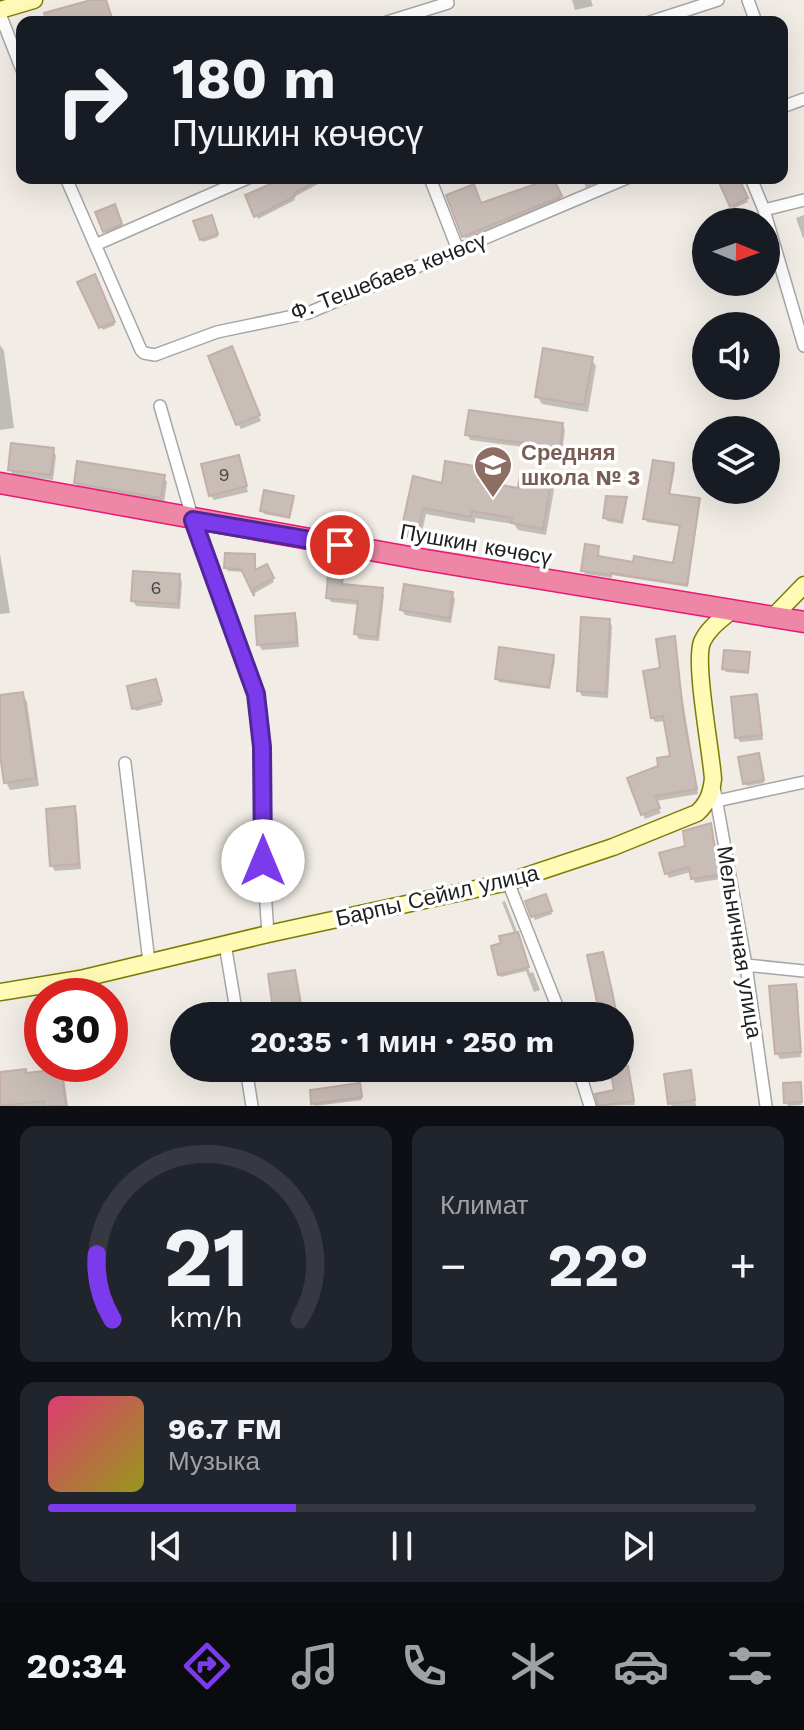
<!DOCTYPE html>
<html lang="ru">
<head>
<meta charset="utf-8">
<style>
	:root { --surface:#171b24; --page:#20242c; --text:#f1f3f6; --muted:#9ea1a6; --line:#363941; --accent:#7c3aed }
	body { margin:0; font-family:"Work Sans",sans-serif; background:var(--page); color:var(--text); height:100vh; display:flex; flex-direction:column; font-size:30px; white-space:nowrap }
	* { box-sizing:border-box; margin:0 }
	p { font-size:26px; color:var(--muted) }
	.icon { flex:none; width:44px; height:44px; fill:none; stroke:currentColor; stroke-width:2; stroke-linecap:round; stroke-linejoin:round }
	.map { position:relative; height:1106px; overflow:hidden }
	.drawer { display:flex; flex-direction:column; gap:20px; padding:20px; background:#0d0f14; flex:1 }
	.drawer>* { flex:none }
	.top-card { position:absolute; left:16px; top:16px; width:772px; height:168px; border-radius:16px; box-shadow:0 8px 32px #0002; background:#171b24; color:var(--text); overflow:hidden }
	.needle { width:52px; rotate:91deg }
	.tools { position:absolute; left:692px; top:208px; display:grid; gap:16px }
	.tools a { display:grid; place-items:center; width:88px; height:88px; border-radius:50%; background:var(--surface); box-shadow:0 8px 32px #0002; font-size:40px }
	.speed { position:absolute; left:24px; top:978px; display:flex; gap:16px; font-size:40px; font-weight:700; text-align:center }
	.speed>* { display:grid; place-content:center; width:104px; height:104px; border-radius:50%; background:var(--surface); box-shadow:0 8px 32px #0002; line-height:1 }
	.speed .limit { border:12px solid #d22; background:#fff; color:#111 }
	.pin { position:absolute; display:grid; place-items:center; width:68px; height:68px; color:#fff; margin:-34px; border:4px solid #fff; border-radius:50%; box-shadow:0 2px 8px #0007 }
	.me { position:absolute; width:88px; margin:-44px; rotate:0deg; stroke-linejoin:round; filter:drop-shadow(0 0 6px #0008) }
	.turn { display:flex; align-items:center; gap:28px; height:168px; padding:0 24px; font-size:36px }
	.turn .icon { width:104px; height:104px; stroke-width:2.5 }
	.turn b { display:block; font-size:56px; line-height:68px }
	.big { font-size:60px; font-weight:700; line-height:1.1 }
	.drawer .tile { flex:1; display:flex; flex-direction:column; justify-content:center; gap:12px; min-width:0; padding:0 28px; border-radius:16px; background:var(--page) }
	.drawer .dial { align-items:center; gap:0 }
	.dial svg { height:208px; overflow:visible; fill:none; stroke:var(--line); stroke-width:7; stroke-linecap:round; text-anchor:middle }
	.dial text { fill:var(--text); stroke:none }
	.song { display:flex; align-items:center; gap:24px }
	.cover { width:96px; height:96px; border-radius:12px; background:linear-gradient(135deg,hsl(340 70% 55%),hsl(60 70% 35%)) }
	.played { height:8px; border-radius:4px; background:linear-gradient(90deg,var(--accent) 35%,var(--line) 35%) }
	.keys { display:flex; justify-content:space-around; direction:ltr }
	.heat { display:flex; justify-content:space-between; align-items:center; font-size:44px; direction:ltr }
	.drawer .tiles { flex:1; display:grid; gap:20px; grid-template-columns:1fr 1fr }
	.tile:last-child { grid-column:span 2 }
	.trip { position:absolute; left:170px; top:1002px; width:464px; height:80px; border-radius:40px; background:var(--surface); box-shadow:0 8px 32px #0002; font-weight:700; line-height:80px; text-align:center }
	.dock { display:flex; height:128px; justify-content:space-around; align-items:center; background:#090b0e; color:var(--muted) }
	.dock .icon { width:56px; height:56px }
	.dock .selected { color:var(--accent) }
	.dock b { font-size:36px; color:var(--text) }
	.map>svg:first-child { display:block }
</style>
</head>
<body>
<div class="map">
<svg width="804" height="1106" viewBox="0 0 804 1106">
	<rect width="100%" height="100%" fill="#f1ece5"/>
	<!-- shadow -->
	<path fill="#0003" d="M572 0H591L593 6 575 10Z
		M283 178H315L318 184 294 197 295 200 258 219 248 196Z
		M582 178H602L603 180 586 188Z
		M719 178H737L748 202 733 209Z
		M552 180 562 200 466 240 448 196 481 205Z
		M116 210 122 227 106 234 98 213Z
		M804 215V238H803L796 218Z
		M213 220 218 237 203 242 201 239Z
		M94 277 115 325 103 330 80 283Z
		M0 345 4 351 14 428 0 430Z
		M234 354 261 421 241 429 238 424Z
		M591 359 596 366 588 412 542 404 537 396Z
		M562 424 565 430 562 452 470 440 467 434Z
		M53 450 56 456 53 480 13 475 10 469Z
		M238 457 248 492 214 500 210 495Z
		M673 465 675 468 670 496 698 500 700 503 688 587 612 575V578L585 574 583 570 598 548 599 559 635 564 675 565 682 527 647 522 645 518Z
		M480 469 484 476 483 484 520 490 549 483 554 490 546 535 518 530 514 524 475 518V523L426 514 420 541 407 538 403 531 443 486Z
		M163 477 167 482 164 503 79 488 76 483Z
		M292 498 294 501 290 519 264 514 262 510Z
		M625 499 627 502 623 524 607 521 605 517Z
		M0 554 10 613 0 614Z
		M254 556 256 572 266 567 274 582 255 593 245 572 228 571 226 568Z
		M179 576 182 582 180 609 136 606 133 600Z
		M342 578 344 586 381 590 384 595 379 641 359 639 356 634 360 605 331 602 328 598Z
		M452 594 455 599 451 623 405 615 402 610Z
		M294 615 297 620 299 647 262 650 259 645 257 618Z
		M609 621 612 626 608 698 582 696 579 691Z
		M673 638 698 794 656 801 661 813 645 819 643 814 660 767 672 758 666 721 655 722 652 718Z
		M748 654 749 674 726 672 724 669Z
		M553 657 555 660 550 689 499 682 497 678Z
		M157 684 162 705 136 711 134 708Z
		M22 694 27 702 39 786 10 790 6 782 0 742V697Z
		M756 696 759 702 763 740 740 742 737 737Z
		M760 759 764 783 747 786 745 783Z
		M74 808 77 814 81 869 55 871 52 866 48 810Z
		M710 826 721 879 695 883 691 872 669 878 666 873 688 847Z
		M547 899 552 914 535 920 533 916Z
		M505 901 519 937 530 973 533 972 540 990 534 992 526 971 501 977 499 974 503 944 515 935 502 902Z
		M294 972 304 1016H277Z
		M794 986 798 991 801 1057 780 1059 777 1054Z
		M620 1034 635 1105 600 1106 616 1091 612 1068H620Z
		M537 1068H565L540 1076Z
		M60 1071 64 1078 68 1106H0V1075H27Z
		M690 1072 696 1106H672L670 1103Z
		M799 1084 802 1105 788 1106 786 1103Z
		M359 1085 362 1100 315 1106 313 1103Z"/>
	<!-- building -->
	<path fill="#c9bdb8" stroke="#c4b0a6" stroke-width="2" d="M91 0H106L112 18 102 22H47L44 13Z
		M278 178H323L294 193 295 196 254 217 245 195 273 183 272 181Z
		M553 178 562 196 462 237 446 195 474 184 481 203Z
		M717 178H739L748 198 730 207Z
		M115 204 122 224 103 232 95 212Z
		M212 215 218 234 200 240 193 221Z
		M95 274 115 322 99 328 77 282Z
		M232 346 260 415 236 425 208 356Z
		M543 348 593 357 584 405 535 397Z
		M469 410 563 423 560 448 465 435Z
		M11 443 54 448 51 475 8 470Z
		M239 455 247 486 209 496 201 464Z
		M653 460 674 463 669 494 700 498 687 585 611 573V575L581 571 585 544 599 546 598 556 633 562 634 556 673 563 680 525 643 519Z
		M77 461 165 475 161 498 74 483Z
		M445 461 481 467 479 481 518 488 520 476 551 481 543 529 511 523 512 518 472 511 471 517 423 508 417 535 401 531 413 476 442 483Z
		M264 490 294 496 289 517 260 511Z
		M606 496 627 497 621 521 603 518Z
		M225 553 255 554V570L267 564 274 578 254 588V596L241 569 224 568Z
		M133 571 180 574 178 604 131 601Z
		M328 575 343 576 342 584 383 588 377 637 354 634 358 601 326 598Z
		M404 584 453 592 449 618 400 610Z
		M295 613 297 642 257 645 255 616Z
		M581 617 610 619 606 693 577 691Z
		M675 636 683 713 697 789 655 796 660 808 641 815 627 778 658 766 657 758 670 756 663 716 651 718 643 671 660 668 656 639Z
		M499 647 554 655 549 687 495 679Z
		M724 650 750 652 748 672 722 669Z
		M156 679 162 701 132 709 127 686Z
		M23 692 36 778 4 783 0 755V695Z
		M757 694 762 735 735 738 731 697Z
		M759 753 764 780 743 784 738 757Z
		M75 806 79 864 50 866 46 809Z
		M711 823 719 875 691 879 689 867 665 874 659 853 685 846 683 831Z
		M546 894 552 911 531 917 525 901Z
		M518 932 529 967 498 975 491 946 501 943 499 936Z
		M603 952 612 991 617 1016H600L587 955Z
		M295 970 303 1016H274L268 974Z
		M796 984 801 1052 775 1054 769 986Z
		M628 1066 634 1101 598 1106 595 1094 614 1090 610 1069Z
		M26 1069V1073L61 1069 66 1106H44V1101L0 1106V1072Z
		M691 1070 695 1100 668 1104 664 1074Z
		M801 1082 802 1102 784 1103 783 1083Z
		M360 1083 362 1097 311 1104 310 1090Z"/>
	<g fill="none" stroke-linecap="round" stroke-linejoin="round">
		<!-- street casing -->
		<g stroke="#a6a6a6" stroke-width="14">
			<path id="street" d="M748 0 756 22
				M0 14 22 70
				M387 22 448 3
				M650 22 718 0
				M782 107 804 99
				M66 178 141 350 144 353 155 355 217 332 308 313 627 178
				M430 178 458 250
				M751 178 764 210 804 346
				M764 210 804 200
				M95 245 248 178
				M160 406 193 520 256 694 262 747 263 861 268 934
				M125 763 149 962
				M714 787 746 965 766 1106
				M717 801 804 782
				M508 882 561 1016
				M225 944 237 1016
				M746 965 804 971
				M246 1068 252 1106
				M578 1068 590 1106"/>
		</g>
		<!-- secondary casing -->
		<g stroke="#7d7c00" stroke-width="19">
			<path id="secondary" d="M0 10 34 0
				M773 617 804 585
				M0 992 80 979 268 934 508 882 613 847 697 813C708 803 711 794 713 779 711 750 694 663 702 642 708 628 722 619 732 610"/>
		</g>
		<!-- highway casing -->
		<g stroke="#e91776" stroke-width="23">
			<path id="highway" d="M0 483 420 559 804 622"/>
		</g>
		<!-- street -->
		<use href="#street" stroke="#fff" stroke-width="11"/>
		<!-- secondary -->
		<use href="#secondary" stroke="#fffab5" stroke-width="16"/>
		<!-- highway -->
		<use href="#highway" stroke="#ee87a5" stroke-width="20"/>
	</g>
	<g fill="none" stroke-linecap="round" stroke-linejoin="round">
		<!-- route casing -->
		<g stroke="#51269a" stroke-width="20">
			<path id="route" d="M263 861 262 747 256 694 193 520 340 545"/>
		</g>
		<!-- route -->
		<use href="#route" stroke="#7c3aed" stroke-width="14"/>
	</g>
	<!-- icons -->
	<defs>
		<g id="school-pin" transform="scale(2)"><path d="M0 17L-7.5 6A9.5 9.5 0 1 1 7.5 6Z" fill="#8d6e63" stroke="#fff"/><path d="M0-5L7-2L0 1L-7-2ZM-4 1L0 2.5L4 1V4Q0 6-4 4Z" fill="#fff"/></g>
	</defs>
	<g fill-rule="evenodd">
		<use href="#school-pin" x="493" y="465"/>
	</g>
	<g text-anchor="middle" stroke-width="7" stroke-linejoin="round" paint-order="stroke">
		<!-- number labels -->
		<g font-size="18" fill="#4a4645">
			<text x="224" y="481">9</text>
			<text x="156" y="594">6</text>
		</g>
		<!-- street labels -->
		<g font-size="22" fill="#1f1f1f" stroke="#fff">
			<text transform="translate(388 276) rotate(-21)" y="8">Ф. Тешебаев көчөсү</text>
			<text transform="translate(476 544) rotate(10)" y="8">Пушкин көчөсү</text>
			<text transform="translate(437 895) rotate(-13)" y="8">Барпы Сейил улица</text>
			<text transform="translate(740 942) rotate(81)" y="8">Мельничная улица</text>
		</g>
		<!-- education labels -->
		<g font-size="22" font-weight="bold" fill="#785e54" stroke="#fff" text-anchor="start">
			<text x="521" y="460">Средняя<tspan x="521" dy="25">школа № 3</tspan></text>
		</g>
	</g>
</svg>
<div class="tools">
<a><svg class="needle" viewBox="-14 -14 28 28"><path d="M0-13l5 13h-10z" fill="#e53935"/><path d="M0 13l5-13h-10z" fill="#9ea1a6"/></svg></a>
<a><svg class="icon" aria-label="sound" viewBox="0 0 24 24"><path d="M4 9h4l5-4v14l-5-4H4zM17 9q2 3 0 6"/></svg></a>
<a><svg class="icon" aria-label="layers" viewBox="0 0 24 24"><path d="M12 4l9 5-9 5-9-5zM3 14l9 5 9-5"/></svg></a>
</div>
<div class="speed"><div class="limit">30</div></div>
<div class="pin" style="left:340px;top:545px;background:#d93025"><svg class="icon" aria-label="arrive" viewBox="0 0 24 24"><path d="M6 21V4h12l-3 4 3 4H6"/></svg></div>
<svg class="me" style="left:263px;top:861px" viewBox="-20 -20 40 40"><circle r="19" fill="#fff"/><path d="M0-13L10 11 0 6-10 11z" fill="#7c3aed"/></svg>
<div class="trip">20:35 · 1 мин · 250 m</div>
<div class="top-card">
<div class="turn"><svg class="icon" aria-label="right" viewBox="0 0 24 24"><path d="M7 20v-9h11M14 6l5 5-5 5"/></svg><div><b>180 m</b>Пушкин көчөсү</div></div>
</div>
</div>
<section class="drawer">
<div class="tiles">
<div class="tile dial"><svg viewBox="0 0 100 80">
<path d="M14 69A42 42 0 1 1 86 69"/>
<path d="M14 69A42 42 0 0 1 8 44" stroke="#7c3aed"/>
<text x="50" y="56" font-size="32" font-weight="700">21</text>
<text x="50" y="72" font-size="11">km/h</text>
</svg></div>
<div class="tile"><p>Климат</p>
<div class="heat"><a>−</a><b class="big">22°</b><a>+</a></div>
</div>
<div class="tile">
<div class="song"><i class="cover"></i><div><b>96.7 FM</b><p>Музыка</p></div></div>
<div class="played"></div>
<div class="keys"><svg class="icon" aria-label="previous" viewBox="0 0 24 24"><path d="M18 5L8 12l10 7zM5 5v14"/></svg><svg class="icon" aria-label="pause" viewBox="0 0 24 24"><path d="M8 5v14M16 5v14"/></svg><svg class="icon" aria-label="next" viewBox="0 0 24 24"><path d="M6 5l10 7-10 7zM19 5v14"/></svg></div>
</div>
</div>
</section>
<nav class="dock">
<b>20:34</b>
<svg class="icon selected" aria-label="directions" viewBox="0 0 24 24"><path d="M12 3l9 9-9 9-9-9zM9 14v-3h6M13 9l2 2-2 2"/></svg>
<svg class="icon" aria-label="music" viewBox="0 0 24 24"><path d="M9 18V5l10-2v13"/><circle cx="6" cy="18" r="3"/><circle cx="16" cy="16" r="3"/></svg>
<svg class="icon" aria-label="phone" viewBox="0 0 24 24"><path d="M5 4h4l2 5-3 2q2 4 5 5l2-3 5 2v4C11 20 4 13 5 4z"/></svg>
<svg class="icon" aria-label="climate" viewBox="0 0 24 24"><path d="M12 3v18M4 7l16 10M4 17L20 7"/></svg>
<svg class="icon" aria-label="car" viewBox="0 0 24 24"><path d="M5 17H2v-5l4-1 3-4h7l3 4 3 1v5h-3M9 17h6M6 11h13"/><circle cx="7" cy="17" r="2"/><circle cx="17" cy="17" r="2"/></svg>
<svg class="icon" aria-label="filters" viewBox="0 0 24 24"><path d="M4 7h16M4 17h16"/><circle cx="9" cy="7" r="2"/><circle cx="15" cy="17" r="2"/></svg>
</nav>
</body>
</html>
